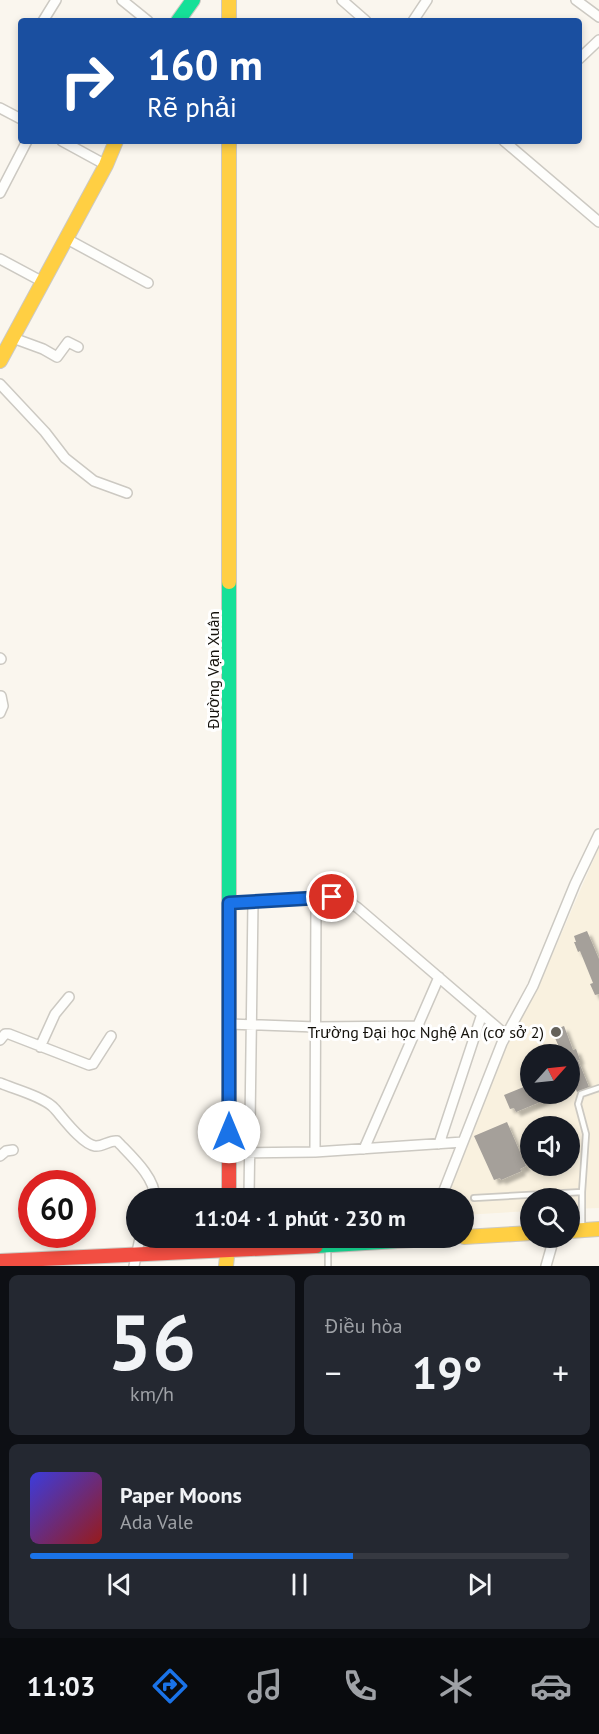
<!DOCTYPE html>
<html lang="vi">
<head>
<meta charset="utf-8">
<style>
	:root { --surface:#171b24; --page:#242831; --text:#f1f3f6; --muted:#9ea1a6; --line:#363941; --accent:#1a73e8 }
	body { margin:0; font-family:"PT Sans",sans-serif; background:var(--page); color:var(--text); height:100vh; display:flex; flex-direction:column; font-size:22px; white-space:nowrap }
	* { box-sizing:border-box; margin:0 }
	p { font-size:20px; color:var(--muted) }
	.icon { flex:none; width:33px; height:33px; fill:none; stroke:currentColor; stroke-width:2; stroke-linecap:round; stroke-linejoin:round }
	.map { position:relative; height:1266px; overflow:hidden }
	.sheet { display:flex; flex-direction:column; gap:9px; padding:9px; background:#0d0f14; flex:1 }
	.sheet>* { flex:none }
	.banner { position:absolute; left:18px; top:18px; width:564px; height:126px; border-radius:6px; box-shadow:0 3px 9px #0003; background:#1a4fa0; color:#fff; overflow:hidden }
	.needle { width:39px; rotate:63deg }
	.buttons { position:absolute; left:520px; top:1044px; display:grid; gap:12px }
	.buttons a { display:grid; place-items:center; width:60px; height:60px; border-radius:50%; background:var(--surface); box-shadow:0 3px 9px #0003; font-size:30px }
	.speed { position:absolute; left:18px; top:1170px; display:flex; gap:12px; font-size:30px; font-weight:700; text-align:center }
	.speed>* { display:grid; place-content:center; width:78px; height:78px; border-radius:50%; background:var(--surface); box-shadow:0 3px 9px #0003; line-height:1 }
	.speed .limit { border:9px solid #d22; background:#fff; color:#111 }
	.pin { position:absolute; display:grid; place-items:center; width:51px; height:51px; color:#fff; margin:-26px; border:3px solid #fff; border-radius:50%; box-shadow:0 2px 6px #0007 }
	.me { position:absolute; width:66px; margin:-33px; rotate:0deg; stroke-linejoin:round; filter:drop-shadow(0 0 4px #0008) }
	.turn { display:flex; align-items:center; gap:21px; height:126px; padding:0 30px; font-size:27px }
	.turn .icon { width:78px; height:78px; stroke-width:2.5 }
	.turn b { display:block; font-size:42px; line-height:51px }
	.big { font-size:45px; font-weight:700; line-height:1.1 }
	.sheet .card { flex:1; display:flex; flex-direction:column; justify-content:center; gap:9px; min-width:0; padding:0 21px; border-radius:9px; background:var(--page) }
	.sheet .dial { align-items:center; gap:0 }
	.dial b { font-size:78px; line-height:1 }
	.song { display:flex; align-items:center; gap:18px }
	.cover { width:72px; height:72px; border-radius:9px; background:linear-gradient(135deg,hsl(240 70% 55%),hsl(0 70% 35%)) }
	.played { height:6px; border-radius:3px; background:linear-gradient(90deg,var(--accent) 60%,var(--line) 60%) }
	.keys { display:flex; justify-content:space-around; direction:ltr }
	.heat { display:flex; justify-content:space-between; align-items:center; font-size:33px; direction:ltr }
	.sheet .tiles { flex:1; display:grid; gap:9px; grid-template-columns:1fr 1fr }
	.card:last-child { grid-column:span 2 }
	.trip { position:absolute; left:126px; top:1188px; width:348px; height:60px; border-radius:30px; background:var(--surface); box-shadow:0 3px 9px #0003; font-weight:700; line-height:60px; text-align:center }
	.tabs { display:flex; height:96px; justify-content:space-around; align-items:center; background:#090b0e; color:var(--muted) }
	.tabs .icon { width:42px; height:42px }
	.tabs .selected { color:var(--accent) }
	.tabs b { font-size:27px; color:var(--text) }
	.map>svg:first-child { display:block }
</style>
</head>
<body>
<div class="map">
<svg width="599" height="1266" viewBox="0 0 599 1266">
	<defs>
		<filter id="shadow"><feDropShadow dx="4.5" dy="4.5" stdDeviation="1.5" flood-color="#0004"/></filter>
	</defs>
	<rect width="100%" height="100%" fill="#faf6ee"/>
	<!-- built -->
	<path fill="#f9f1df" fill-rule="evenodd" d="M599 847V1208L570 1209V1198H531V1211L464 1215V1198H447L446 1195 505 1045 539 985ZM531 1054H570V1094H531ZM531 1126H570V1166H531Z"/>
	<!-- building -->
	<path fill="#a5a09a" filter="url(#shadow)" d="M587 931 599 959V994L595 995 590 984 593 983 580 951 578 952 574 942H576L574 936Z
		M564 1026 573 1050 576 1049 580 1060H578L589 1087 577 1092 570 1075V1054H562L552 1031Z
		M531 1084V1094H560L516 1112 514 1108 510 1109 504 1095Z
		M507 1122 526 1166 520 1169 522 1171 501 1180 500 1178 494 1180 474 1136Z"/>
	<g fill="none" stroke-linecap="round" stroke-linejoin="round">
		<!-- lane casing -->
		<g stroke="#ccc9c2" stroke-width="8">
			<path id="lane" d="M474 1198 582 1192
				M582 1228V1192L586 1134 578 1104 581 1094 599 1088
				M328 1266V1248"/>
		</g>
		<!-- street casing -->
		<g stroke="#ccc9c2" stroke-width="12">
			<path id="street" d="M122 0 148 21
				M342 0 366 21
				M576 0 599 17
				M43 21 56 0
				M413 21 427 0
				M579 59 599 40
				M0 108 21 119
				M62 141 106 165
				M504 141 599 222
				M0 193 27 141
				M67 239 148 283
				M0 259 43 282
				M13 338 43 349 57 357 68 342 78 347
				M0 384 45 432 65 458 94 481 127 493
				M0 658 1 659
				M0 713 3 706 1 696
				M229 903 332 898 345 899 358 908 506 1035
				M229 1024 316 1027 418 1026
				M0 1040 5 1034H9L89 1065 93 1064 111 1036
				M40 1047 55 1014 69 997
				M0 1083C14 1089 45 1097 55 1109 63 1118 82 1144 95 1146 103 1147 109 1140 117 1141 131 1156 155 1177 155 1198
				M439 1144 482 1014
				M364 1149 439 977
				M315 1152 316 899
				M229 1153 315 1152 463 1142
				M0 1156 6 1151 13 1150
				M249 1198 253 902
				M441 1198 502 1043 533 986 575 884 599 834
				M134 1266 140 1238
				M546 1266 554 1238"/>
		</g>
		<!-- fast casing -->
		<g stroke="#ccc9c2" stroke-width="16">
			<path id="fast" d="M178 21 193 0
				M229 582V1063
				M316 1246 446 1238"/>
		</g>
		<!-- slow casing -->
		<g stroke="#ccc9c2" stroke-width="16">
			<path id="slow" d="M229 0V21
				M229 141V582
				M0 361 106 165 116 141
				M570 1231 599 1229
				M464 1237 531 1233
				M226 1266 229 1238"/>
		</g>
		<!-- jam casing -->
		<g stroke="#ccc9c2" stroke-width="16">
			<path id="jam" d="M229 1063V1198
				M0 1261 316 1246"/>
		</g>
		<!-- lane -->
		<use href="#lane" stroke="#fefefc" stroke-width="4.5"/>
		<!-- street -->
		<use href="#street" stroke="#fefefc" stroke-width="9"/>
		<!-- fast -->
		<use href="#fast" stroke="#16e098" stroke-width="14"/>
		<!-- slow -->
		<use href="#slow" stroke="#ffcf43" stroke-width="14"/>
		<!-- jam -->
		<use href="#jam" stroke="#f24e42" stroke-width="14"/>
	</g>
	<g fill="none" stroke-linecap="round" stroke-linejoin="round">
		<!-- route casing -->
		<g stroke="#114b97" stroke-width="15">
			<path id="route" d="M229 1132V903L332 897"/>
		</g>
		<!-- route -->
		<use href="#route" stroke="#1a73e8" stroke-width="10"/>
	</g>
	<!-- markers -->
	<circle fill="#64615a" stroke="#fff" stroke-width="2" cx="556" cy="1032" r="6"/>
	<g text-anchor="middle" stroke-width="6" stroke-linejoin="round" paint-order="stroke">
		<!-- street labels -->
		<g font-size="16" fill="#14110b" stroke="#fff">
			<text transform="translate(213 670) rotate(-90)" y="6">Đường Vạn Xuân</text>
		</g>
		<!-- poi labels -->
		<g font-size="16" fill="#14110b" stroke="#fff" text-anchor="end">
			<text x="544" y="1038">Trường Đại học Nghệ An (cơ sở 2)</text>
		</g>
	</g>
</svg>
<div class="buttons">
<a><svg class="needle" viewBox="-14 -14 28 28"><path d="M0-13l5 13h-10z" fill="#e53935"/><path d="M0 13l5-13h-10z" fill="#9ea1a6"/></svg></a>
<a><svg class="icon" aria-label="sound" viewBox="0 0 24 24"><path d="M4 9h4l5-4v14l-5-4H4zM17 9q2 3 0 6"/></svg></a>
<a><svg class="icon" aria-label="search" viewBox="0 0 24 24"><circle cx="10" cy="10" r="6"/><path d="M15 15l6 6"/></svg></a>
</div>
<div class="speed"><div class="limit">60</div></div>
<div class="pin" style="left:332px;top:897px;background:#d93025"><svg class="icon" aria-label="arrive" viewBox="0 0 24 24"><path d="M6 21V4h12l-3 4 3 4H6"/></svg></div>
<svg class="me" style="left:229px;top:1132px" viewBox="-20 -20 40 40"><circle r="19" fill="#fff"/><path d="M0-13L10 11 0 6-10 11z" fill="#1a73e8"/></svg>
<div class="trip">11:04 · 1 phút · 230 m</div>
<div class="banner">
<div class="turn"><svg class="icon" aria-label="right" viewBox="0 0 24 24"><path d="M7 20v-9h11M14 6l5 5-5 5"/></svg><div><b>160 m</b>Rẽ phải</div></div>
</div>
</div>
<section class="sheet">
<div class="tiles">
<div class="card dial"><b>56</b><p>km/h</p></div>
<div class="card"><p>Điều hòa</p>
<div class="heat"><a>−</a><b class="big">19°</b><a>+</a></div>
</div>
<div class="card">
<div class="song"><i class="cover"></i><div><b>Paper Moons</b><p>Ada Vale</p></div></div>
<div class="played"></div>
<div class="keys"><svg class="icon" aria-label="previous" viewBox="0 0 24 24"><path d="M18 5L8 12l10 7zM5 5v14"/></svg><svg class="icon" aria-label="pause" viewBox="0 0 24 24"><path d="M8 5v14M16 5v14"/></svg><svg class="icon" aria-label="next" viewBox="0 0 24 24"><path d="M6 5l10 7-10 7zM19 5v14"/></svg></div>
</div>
</div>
</section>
<nav class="tabs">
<b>11:03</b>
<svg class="icon selected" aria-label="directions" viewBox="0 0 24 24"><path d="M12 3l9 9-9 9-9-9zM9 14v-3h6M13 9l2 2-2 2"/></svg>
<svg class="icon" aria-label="music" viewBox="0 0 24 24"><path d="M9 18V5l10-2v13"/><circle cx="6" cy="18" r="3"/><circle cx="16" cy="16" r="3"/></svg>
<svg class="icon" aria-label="phone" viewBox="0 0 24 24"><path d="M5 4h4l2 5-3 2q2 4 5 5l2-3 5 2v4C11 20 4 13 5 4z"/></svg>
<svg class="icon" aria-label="climate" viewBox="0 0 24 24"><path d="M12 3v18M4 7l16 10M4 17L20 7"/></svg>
<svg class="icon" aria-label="car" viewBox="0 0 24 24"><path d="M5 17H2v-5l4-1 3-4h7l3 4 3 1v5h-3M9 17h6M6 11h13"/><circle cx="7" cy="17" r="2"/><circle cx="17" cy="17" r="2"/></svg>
</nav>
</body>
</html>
